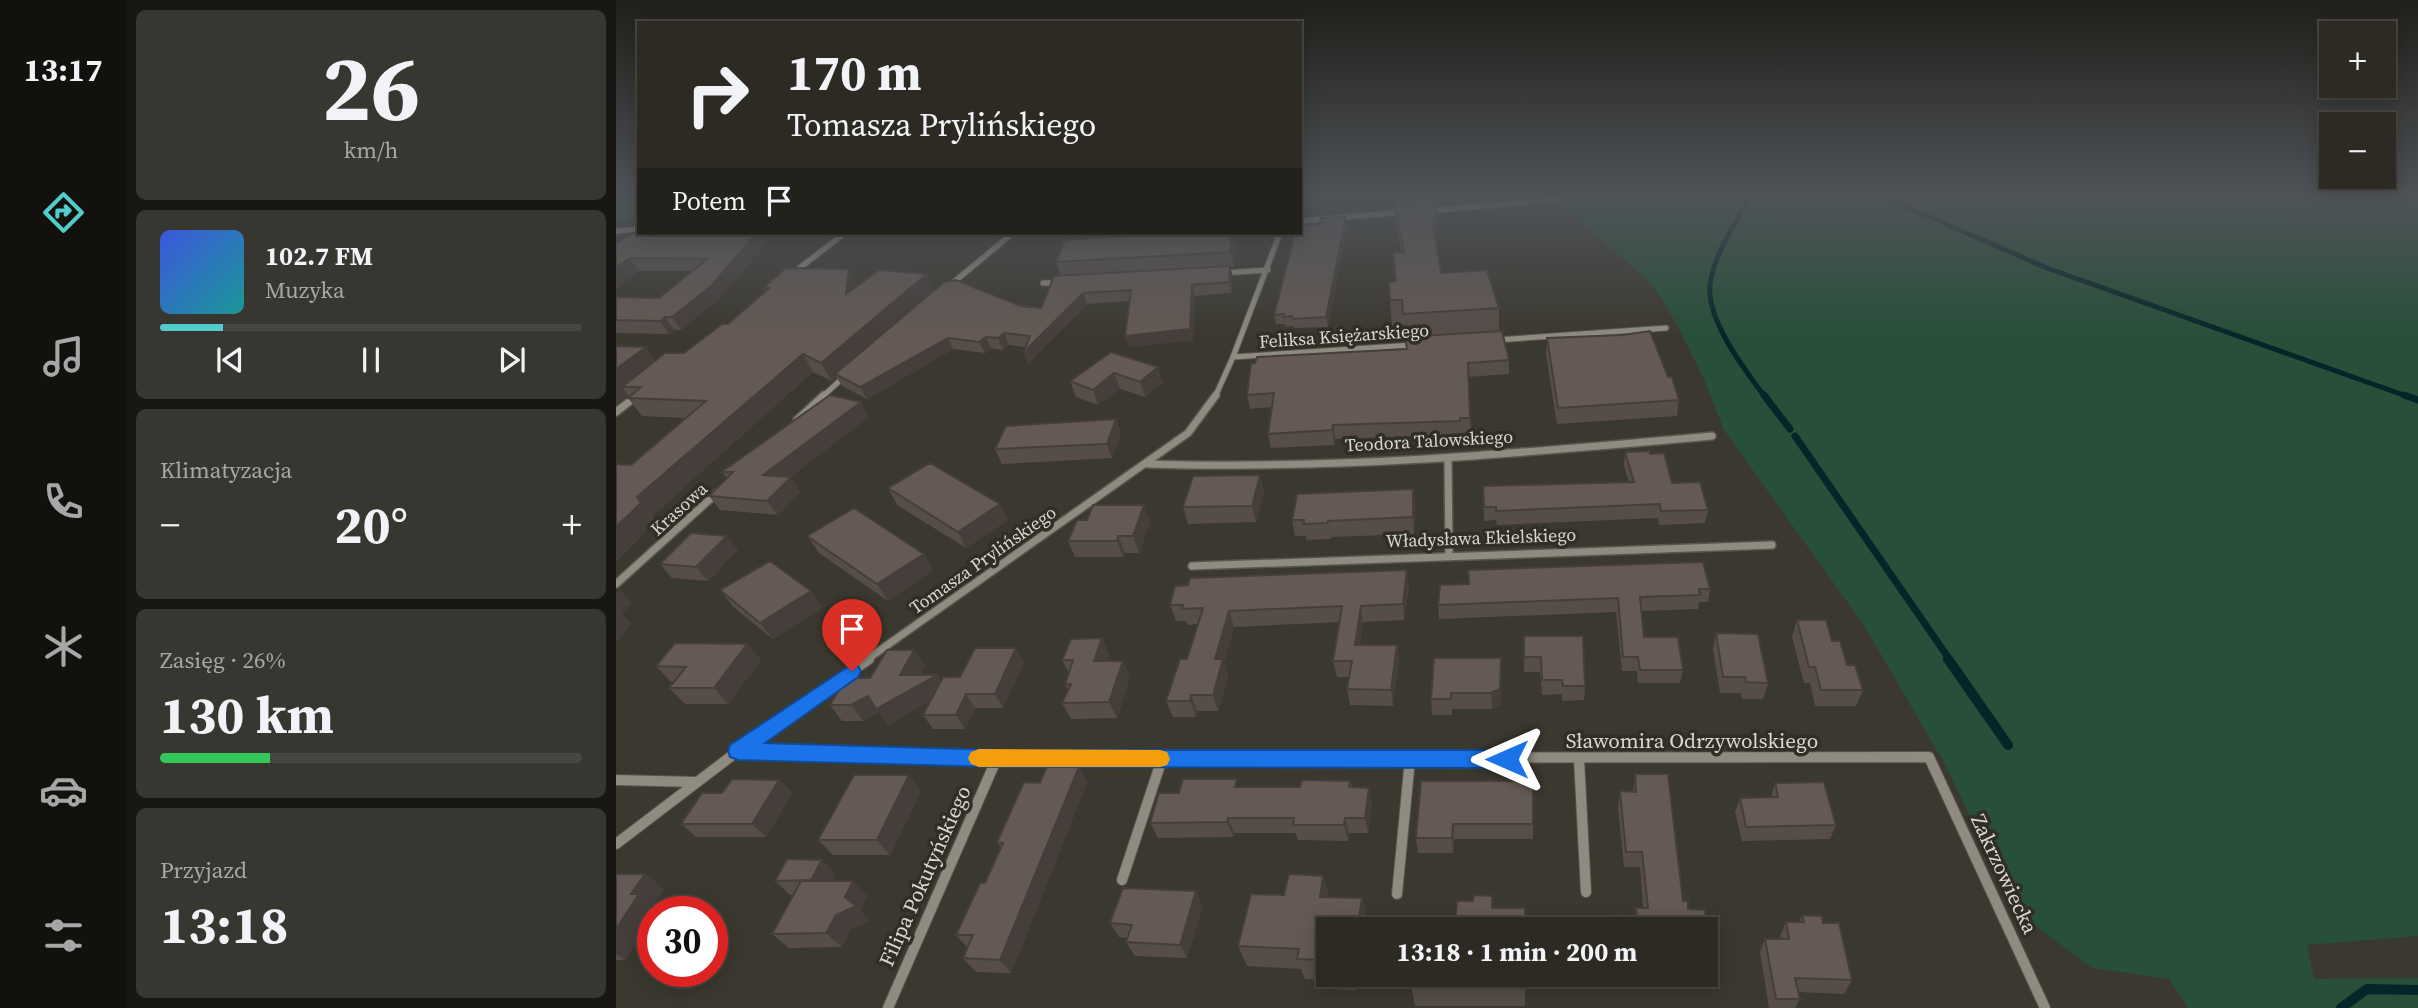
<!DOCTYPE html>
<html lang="pl">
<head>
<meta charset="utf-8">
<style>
	:root { --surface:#2c2a23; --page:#383630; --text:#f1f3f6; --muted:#a6a7a6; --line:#484641; --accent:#52cdcd }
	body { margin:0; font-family:"Source Serif 4",serif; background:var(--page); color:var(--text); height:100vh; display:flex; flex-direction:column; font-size:26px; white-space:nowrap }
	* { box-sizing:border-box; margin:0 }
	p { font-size:23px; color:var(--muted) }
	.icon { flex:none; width:38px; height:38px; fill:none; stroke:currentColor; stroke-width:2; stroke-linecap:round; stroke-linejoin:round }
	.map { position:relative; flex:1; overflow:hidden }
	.sheet { display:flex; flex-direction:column; gap:10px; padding:10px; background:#181713; width:490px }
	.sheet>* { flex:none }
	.banner { position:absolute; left:21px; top:21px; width:665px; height:214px; border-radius:0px; box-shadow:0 4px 18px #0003,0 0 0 2px var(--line); background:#2c2a23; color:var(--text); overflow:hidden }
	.tools { position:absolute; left:1703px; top:21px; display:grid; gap:14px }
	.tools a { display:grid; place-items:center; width:77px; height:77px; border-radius:0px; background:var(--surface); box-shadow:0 4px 18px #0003,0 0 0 2px var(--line); font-size:35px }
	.speed { position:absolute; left:21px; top:896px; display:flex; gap:14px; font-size:35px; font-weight:700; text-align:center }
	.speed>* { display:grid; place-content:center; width:91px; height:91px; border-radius:50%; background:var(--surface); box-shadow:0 4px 18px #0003,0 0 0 2px var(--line); line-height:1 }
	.speed .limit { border:10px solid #d22; background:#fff; color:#111 }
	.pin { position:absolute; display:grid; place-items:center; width:60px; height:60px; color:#fff; margin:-72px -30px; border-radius:50% 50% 50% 0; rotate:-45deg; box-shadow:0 0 7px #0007 }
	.pin .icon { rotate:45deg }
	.me { position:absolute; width:77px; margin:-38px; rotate:270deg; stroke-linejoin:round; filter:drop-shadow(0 0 5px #0008) }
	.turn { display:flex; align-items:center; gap:24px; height:147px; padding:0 35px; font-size:32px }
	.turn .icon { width:91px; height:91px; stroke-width:2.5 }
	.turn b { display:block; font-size:49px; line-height:60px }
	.then { display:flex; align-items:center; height:66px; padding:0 35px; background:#0003; gap:14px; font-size:26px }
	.big { font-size:52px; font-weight:700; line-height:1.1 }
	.sheet .widget { flex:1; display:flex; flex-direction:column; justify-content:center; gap:10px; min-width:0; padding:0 24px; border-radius:10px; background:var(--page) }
	.sheet .dial { align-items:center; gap:0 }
	.dial b { font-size:91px; line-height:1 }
	.song { display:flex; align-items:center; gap:21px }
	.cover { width:84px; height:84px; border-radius:10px; background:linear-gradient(135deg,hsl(230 70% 55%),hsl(180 70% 35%)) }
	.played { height:7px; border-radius:4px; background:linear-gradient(90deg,var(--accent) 15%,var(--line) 15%) }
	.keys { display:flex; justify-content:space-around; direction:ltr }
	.heat { display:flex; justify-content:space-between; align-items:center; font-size:38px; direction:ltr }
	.charge { height:10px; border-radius:5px; background:linear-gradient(90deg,#34c759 26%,var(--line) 0) }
	.trip { position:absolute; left:700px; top:917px; width:402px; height:70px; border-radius:0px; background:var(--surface); box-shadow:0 4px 18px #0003,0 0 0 2px var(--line); font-weight:700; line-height:70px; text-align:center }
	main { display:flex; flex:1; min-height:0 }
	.dock { display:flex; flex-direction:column; width:126px; justify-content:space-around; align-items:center; background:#12110e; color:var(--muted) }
	.dock .icon { width:49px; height:49px }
	.dock .selected { color:var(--accent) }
	.dock b { font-size:32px; color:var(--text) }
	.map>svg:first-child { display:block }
</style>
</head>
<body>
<main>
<nav class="dock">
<b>13:17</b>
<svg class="icon selected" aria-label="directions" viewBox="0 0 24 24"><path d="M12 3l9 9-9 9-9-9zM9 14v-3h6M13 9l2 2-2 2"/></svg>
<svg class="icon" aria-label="music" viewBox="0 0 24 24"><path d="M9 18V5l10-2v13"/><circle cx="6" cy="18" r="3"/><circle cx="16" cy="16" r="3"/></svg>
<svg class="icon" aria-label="phone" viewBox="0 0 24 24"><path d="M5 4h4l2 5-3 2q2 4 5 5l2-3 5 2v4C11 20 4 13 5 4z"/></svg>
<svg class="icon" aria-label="climate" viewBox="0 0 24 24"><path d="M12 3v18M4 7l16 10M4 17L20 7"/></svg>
<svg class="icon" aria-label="car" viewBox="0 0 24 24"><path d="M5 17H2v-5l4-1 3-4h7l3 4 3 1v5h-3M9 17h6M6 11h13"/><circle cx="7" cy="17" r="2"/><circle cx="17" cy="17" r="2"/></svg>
<svg class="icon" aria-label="filters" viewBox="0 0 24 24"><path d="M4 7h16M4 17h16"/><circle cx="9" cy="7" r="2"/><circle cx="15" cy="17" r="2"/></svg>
</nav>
<section class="sheet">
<div class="widget dial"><b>26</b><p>km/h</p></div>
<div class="widget">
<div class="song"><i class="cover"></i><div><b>102.7 FM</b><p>Muzyka</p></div></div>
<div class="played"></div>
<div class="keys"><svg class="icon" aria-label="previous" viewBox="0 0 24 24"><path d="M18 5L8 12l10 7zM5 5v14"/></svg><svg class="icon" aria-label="pause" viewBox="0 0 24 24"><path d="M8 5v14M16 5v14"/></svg><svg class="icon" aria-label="next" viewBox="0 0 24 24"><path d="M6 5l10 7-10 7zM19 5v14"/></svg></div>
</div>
<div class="widget"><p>Klimatyzacja</p>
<div class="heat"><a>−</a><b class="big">20°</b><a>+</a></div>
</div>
<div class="widget"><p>Zasięg · 26%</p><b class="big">130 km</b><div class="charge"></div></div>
<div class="widget"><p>Przyjazd</p><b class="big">13:18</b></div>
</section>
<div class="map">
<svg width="1802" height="1008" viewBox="0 0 1802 1008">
	<rect width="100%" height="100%" fill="#3b382f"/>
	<!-- green -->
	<path fill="#274f39" d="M0 197H23V218L0 221Z
		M942 197H1793L1802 199V936L1691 945 1698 979 1802 978V1008H1572L1553 979 1476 968 1402 913 1327 761 1249 627 1108 430 1087 377 1060 323 1036 284 959 217Z"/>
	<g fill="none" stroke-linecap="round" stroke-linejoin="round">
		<!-- stream-far2 -->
		<path stroke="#062529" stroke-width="5" d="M1133 197C1119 225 1097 255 1094 286 1091 321 1129 370 1149 397
			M1268 197 1431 268 1793 397"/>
		<!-- stream-far1 -->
		<path stroke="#062529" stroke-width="7" d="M1148 395 1174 429
			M1788 395 1802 400
			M1179 436 1334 660"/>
		<!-- stream -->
		<path stroke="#062529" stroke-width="10" d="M1332 659 1392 745
			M1725 1008 1751 989 1802 990"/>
		<!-- street-far2 casing -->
		<g stroke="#59564f" stroke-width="7">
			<path id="street-far2" d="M811 211 942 199
				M684 221 788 212
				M0 231 23 229
				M177 273 229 233
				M607 273 652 270
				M427 283H442
				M333 286 397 233
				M880 340 1050 328
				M617 357 798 345
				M20 397 22 395
				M206 397 229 376
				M599 397 617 357 664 233"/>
		</g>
		<!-- street-far1 casing -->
		<g stroke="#59564f" stroke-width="10">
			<path id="street-far1" d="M0 412 22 395
				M181 420 208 395
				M832 458 833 555
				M532 464C721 470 908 453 1096 436
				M576 566 1156 545
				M0 584 102 492
				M250 660 572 433 600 395"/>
		</g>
		<!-- street casing -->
		<g stroke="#59564f" stroke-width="12">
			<path id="street" d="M122 751 381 758 1313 757 1429 1008
				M963 759 970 892
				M0 780 80 782
				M0 844 122 751 253 659
				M506 880 546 759
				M781 894 794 759
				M272 1008 381 758"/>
		</g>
		<!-- street-far2 -->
		<use href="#street-far2" stroke="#8f8b81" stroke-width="5"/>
		<!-- street-far1 -->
		<use href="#street-far1" stroke="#8f8b81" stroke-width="7"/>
		<!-- street -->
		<use href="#street" stroke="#8f8b81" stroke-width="10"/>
	</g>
	<!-- wall -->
	<path fill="#564d48" d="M778 202 820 217 821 241H820L825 273 883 308V331L893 360V374L852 377 855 432 844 433V435L719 439 718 445 655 448 652 434 656 407 634 409 631 395 639 363 791 349 788 325 776 326 774 300 780 281 785 252 780 225Z
		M731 227 712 327 678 328V326L669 327V324H660L658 315Z
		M16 233H153L155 237 104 298 65 330H58L53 334 0 333V297L43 298 76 271H23L0 289Z
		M553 233H618L620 243 618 267H614L617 277 615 293 579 296 577 340 513 347 509 336 514 301 471 304 412 364 409 347 393 345 387 350 375 348 369 353 337 349 251 399 226 386 220 377 216 381 197 372 36 516 40 521 0 561 15 465 70 418 26 416 12 398 13 397 12 395 0 404V346L39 361 68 353 112 324 149 292 147 288 241 286 318 290 425 308 445 276 440 262Z
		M931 338 1052 377 1063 400 1061 416 941 424 930 354Z
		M495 352 547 383 529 397 504 389 482 405 460 397 454 381Z
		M245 402 253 417 174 477 184 492 162 515 104 510 93 496 111 478 106 472Z
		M505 433 496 458 386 464 379 449Z
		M1009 452 1034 454 1056 483 1092 510 1089 523 1043 525 1042 518 881 525 880 520 868 521 867 486 1013 482 1008 466Z
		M272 488 392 520 350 548 281 505Z
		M797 489 799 505 798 534 715 537V539L690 540V536H679L676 520Z
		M648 491 640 522 572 524 567 507Z
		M534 521 523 553H509L507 557H459L452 541Z
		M191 536 308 554 317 570 272 601 203 553Z
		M122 550 92 581 56 578 44 564Z
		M793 586 788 620 747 622 744 645H781L783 661 777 706 734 705 731 689 734 677H721L717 661 724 622 618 627 608 663 612 675 602 711H581L580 717H557L550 701 571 659 582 624 572 625 570 621H560L554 605Z
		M1094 589 1092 602H1083L1082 609 1025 611 1028 637 1067 670 1064 683H1022L1021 671H1006L1000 612 823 619 822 605Z
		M104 590 207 607 157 639 117 607Z
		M1181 620 1216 641 1247 690 1240 706H1199L1194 683H1188L1176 637Z
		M1100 633 1152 683 1147 699H1126L1125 693H1104L1097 649Z
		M908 636 969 686 968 700 946 701V694L926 695 924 672H908Z
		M486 638 493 655 491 661H507L514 677 501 718 455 719 446 703 452 691 449 685 453 673 446 660Z
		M131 644 145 660 112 704H69L53 688 58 682H55L40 666Z
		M400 648 408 662 387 708H359L349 729H317L307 715 315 700 272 725 263 712 247 721H226L214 705 298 650 309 666 304 675H321L325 681 344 677Z
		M885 674V705L876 709H836V715H816L815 699Z
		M463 767 471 782 395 973 360 972 347 958 352 948 340 935 369 883 385 848 381 842 424 783Z
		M1019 774H1052L1067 901H1072V909L1089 910 1092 936H1100L1103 964 1098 977 1031 975H1090V929H997L999 915 1019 916 1020 908H1027L1024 867H1008L1002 807 1004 791 1017 792Z
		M293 775 305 791 274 855H217L202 840Z
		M163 780 176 793 150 837H80L65 824 106 793Z
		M734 781 736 787 756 803 752 833H733L732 841 682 840 679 833H618L617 837 542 838 534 823 563 793 623 787H684Z
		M805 781 917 824V839H838L837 853H802L800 838Z
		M1159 783 1220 825 1214 839 1126 841 1119 812 1124 798 1155 797Z
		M0 874H29L48 889 37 905 42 909 9 960H0Z
		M220 875 217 881 251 895 244 911 254 921 234 929 226 947 173 948 156 934 177 895H174L159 881Z
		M713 897 746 898 751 919 712 929V975H742L740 990 713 989 710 980 689 979 685 969 631 966 622 946Z
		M587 906 571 958 519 956 510 942 512 938 503 937 494 923Z
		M1186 915 1207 923 1236 980 1228 994 1182 992 1184 999 1179 1008H1153L1144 952 1149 939H1164V936L1170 922H1183Z
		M909 975V1006H799L795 986Z"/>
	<!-- shaded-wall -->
	<path fill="#463e3b" d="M730 217 731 227 712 327 710 317Z
		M141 233H153L155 237 104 298 65 330 56 317Z
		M616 233H618L620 243 618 267 614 252Z
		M14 258 23 271 0 289V268Z
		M614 266 617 277 615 293 613 282Z
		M233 269 241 286 230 294Z
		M311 274 318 291 219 374 220 377 216 381 205 363Z
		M576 285 579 296 577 340 513 347 509 336Z
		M467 293 471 304 412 364 407 353Z
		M49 317 58 330 53 334 44 321Z
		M388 333 393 345 387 350 382 338Z
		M370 337 375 348 369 353 363 342Z
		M332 338 337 349 251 399 244 387Z
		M30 347 46 370 6 387 12 395 0 404V369Z
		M187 354 197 372 36 516 21 497Z
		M542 367 547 383 529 397 524 382Z
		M498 373 504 389 482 405 477 390Z
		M245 402 253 417 158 489 147 475Z
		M500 419 505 433 496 458 491 444Z
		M717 425 719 439 718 445 716 430Z
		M644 475 648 491 640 522 636 506Z
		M175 477 184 492 162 515 151 501Z
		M797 489 799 505 798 534 797 517Z
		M25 503 40 521 0 561V527Z
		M384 504 392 520 350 548 342 532Z
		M528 505 534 521 523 553 517 536Z
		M111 536 122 550 92 581 80 567Z
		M502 536 509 553 507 557 501 541Z
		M308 554 317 570 272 601 261 584Z
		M791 570 793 586 788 620 787 604Z
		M3 589 16 603 6 614 16 624 0 642V593Z
		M195 591 207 607 157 639 144 623Z
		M745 606 747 622 742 660 739 645Z
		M613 611 618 627 608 663 612 675 602 711 597 695 599 659Z
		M486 638 493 655 485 677 478 661Z
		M131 644 145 660 112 704 98 688Z
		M781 645 783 661 777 706 775 690Z
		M400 648 408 662 387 708 379 694Z
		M298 650 309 666 296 689 321 675 331 691 272 725 263 712 247 721 235 705 252 696 284 675Z
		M885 658V705L876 709 875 693Z
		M507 661 514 677 501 718 493 702Z
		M350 694 359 708 349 729 340 715Z
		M575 695 581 711 580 717 574 701Z
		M463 767 471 782 395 973 384 960Z
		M293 775 305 791 274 855 261 840Z
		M163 780 176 793 150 837 136 824Z
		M753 788 756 803 752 833 749 818Z
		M612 818 618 833 617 837 611 822Z
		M729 818 733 833 732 841 728 825Z
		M837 824 838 839 837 853 836 838Z
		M206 860 220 875 210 895 195 880Z
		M29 874 48 889 37 905 42 909 40 912H37V917L9 960 0 954V929L15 894Z
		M707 876 714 897H704Z
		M237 881 251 895 244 911 254 921 234 929 226 947 210 933Z
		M580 891 587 906 571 958 564 945Z
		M746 898 751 919 749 929H741Z
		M735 975H742L740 990Z"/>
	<!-- building -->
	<path fill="#645954" stroke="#463e3b" stroke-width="2" d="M818 198 820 217H816L825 273 871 270 883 308 787 314 786 300H774L773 282 780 281 777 253 788 252 778 202Z
		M730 217 710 317 677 319 676 316 667 317 668 314 658 315 679 233H684V225H703L705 218Z
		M16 233H141L96 285 56 317H49L44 321 0 320V297L43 298 91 259 14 258 0 268V244Z
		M553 233H616L614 252 440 262 449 240Z
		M614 266 613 282 576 285 574 329 509 336 515 290 467 293 407 353 414 336 388 333 382 338 370 337 363 342 332 338 244 387 219 374 328 282 340 280 405 306 425 308 438 276Z
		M170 268 233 269 230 294 263 270 311 274 205 363 187 354 173 366 21 497 25 503 0 527V464L15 465 90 401 12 398 25 387H6L49 353H68L106 324H112L153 288H147Z
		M886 331 893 360 852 363 854 418H844V421L717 425 716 430 652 434 658 393 631 395 635 363H639L641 357 791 349 789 337Z
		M1034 331 1052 377H1056L1063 400 942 408 931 338 1007 335Z
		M0 346 30 347 0 369Z
		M495 352 542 367 524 382 498 373 477 390 454 381Z
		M214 395 245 402 147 475 175 477 151 501 93 496 117 472H106L108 470Z
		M500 419 491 444 379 449 390 426Z
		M1034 451V454L1048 453 1056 483 1084 482 1092 510 1045 511 1044 504 880 511V507H868L867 486 1018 482 1009 452Z
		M314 463 384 504 342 532 272 488Z
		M644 475 636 506 567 507 577 476Z
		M797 489V517L712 521V523L687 524 688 520H676L681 494Z
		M477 505H528L517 536H502L501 541H452L461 520H471Z
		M238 508 308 554 261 584 191 536Z
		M75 533 111 536 80 567 44 564Z
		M154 561 195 591 144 623 104 590Z
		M1087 562 1094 589H1083L1084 595 1024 597 1028 637H1062L1067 670H1024L1022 657H1007L1002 598 822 605 824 585 853 584 852 570Z
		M791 570 787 604 745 606 739 645H781L775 690 731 689 736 661H717L726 606 613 611 599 659H607L597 695H575L574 701H550L564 659H571L587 608 566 609 567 605H554L559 586 572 585 574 578Z
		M1181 620H1210L1216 641H1224L1231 665H1239L1247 690H1205L1199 667H1193Z
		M1100 633 1142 634 1152 683 1130 682 1129 677H1107Z
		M908 636H967L969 686H947L946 680H926L925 657H908Z
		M486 638 478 661H507L493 702 446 703 455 684 449 685 457 660H446L455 639Z
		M59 643 131 644 98 688H53L70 667 40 666Z
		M359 648H400L379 694H350L340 715H307L327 677H344Z
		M271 650H298L284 675H321L260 709 252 696 235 705H214L230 678H254Z
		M818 658H885L884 689 875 693H835V699H815Z
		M431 766 463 767 384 960 347 958 357 935H340L364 883H369L387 843 381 842 408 782 424 783Z
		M1019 774H1052L1067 901H1072V909L1089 910 1092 936H1100L1103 964 1090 963V929H999V915L1021 916 1020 908H1032L1026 852H1010L1004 791 1020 792Z
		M238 775H293L261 840H202Z
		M116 779 163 780 136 824H65L86 793H106Z
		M567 779H621L619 787H684L686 780 734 781 733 787 753 788 749 818H729L728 825H677L678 818H612L611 822 534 823 543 793H563Z
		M805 781H917V824H837L836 838H800Z
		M1208 782 1220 825 1130 827 1124 798 1162 797 1159 783Z
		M171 859 206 860 195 880 159 881Z
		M0 874H29L15 894H23L0 929Z
		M673 874 707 876 704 897 746 898 741 929H712V969H706L708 960 681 959 683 949 622 946 635 894 668 895Z
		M185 881H237L229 897 240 906 220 915 210 933 156 934Z
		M507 888 580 891 564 945 510 942 516 925 494 923Z
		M858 895 876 896V908H909V929H839L841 901H857Z
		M1186 915 1206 916 1207 923H1223L1236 980 1179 978 1184 999H1160L1149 939H1173L1170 922H1188Z
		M796 975H909V986H795Z"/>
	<!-- sky -->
	<linearGradient id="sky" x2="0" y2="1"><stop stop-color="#201f1a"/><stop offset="0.58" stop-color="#4f5358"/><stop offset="1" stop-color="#4f5358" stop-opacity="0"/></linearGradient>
	<rect width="1802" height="338" fill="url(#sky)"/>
	<!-- route -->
	<path fill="#1a73e8" stroke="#114b97" stroke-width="2" d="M236 664 242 666 245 671 242 677 149 743 381 750H891L898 753 901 759 898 765 891 768 381 767 122 760 114 757 112 751 114 745Z"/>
	<!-- slow -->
	<path fill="#f59e0b" d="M363 749 544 750 551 752 554 759 551 765 544 767H363L355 764 352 758 355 752Z"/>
	<g text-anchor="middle" stroke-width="7" stroke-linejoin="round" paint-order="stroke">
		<!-- street labels -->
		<g font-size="18" fill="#d9d7d2" stroke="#312e25">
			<text transform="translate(728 336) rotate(-4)" y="6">Feliksa Księżarskiego</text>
			<text transform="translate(813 441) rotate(-3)" y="6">Teodora Talowskiego</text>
			<text transform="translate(63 509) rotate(-42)" y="6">Krasowa</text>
			<text transform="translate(865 538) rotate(-2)" y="6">Władysława Ekielskiego</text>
			<text transform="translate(367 560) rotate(-35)" y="6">Tomasza Prylińskiego</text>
		</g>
		<!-- near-street labels -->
		<g font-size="21" fill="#d9d7d2" stroke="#312e25">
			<text x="1076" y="748">Sławomira Odrzywolskiego</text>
			<text transform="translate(1388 874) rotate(65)" y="7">Zakrzowiecka</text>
			<text transform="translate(309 876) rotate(-66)" y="7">Filipa Pokutyńskiego</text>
		</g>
	</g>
</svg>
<div class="tools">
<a>+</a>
<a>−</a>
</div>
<div class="speed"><div class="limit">30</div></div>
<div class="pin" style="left:236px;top:671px;background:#d93025"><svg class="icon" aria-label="arrive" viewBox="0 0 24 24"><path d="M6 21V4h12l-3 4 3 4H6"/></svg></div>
<svg class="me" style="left:891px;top:759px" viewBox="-20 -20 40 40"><path d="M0-17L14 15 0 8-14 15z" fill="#1a73e8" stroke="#fff" stroke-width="4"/></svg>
<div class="trip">13:18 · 1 min · 200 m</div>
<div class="banner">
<div class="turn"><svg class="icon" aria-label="right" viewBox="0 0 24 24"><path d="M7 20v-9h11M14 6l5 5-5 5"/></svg><div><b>170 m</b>Tomasza Prylińskiego</div></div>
<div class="then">Potem<svg class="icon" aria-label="arrive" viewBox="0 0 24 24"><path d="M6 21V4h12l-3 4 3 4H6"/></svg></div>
</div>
</div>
</main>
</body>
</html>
